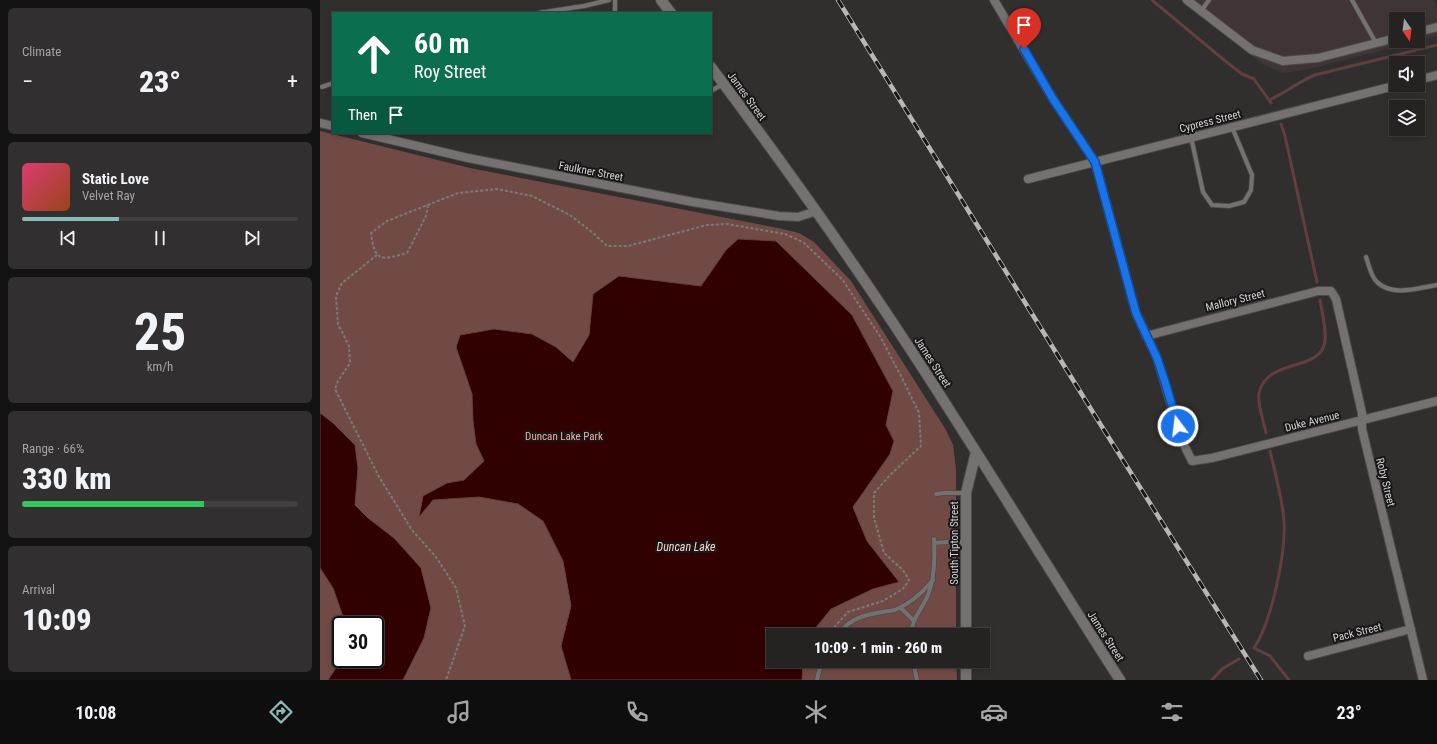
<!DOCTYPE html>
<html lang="en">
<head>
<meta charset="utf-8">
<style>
	:root { --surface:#252222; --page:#312f2f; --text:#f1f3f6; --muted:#a3a4a5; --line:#423f40; --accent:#8bbbb9 }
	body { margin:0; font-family:"Roboto Condensed",sans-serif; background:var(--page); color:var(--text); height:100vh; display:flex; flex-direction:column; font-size:15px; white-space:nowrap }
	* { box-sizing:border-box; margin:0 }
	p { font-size:13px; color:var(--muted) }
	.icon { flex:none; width:22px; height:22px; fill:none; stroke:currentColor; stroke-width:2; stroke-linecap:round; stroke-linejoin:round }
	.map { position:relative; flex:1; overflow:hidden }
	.panel { display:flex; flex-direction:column; gap:8px; padding:8px; background:#141313; width:320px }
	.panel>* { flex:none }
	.guide { position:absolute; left:12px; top:12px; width:380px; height:122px; border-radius:0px; box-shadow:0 2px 6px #0003,0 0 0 1px var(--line); background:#0b6e4f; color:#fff; overflow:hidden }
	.needle { width:26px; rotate:166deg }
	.tools { position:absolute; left:1069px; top:12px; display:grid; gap:8px }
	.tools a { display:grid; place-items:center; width:36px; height:36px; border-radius:0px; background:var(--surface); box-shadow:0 2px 6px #0003,0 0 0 1px var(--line); font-size:20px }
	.speed { position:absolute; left:12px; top:616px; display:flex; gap:8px; font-size:20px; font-weight:700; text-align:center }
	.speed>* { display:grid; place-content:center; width:52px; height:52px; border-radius:50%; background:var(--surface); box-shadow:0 2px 6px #0003,0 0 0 1px var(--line); line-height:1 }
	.speed .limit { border:2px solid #111; border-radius:6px; background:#fff; color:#111 }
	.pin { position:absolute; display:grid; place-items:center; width:34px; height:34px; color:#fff; margin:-41px -17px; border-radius:50% 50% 50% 0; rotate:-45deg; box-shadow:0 0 4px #0007 }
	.pin .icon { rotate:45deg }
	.me { position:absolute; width:44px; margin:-22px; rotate:345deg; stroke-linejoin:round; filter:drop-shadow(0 0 3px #0008) }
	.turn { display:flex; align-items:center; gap:14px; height:84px; padding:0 16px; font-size:18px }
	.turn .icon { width:52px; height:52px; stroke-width:2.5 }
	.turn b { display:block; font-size:28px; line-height:34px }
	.then { display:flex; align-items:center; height:38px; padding:0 16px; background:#0003; gap:8px; font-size:15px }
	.big { font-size:30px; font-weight:800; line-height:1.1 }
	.panel .card { flex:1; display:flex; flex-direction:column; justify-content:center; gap:6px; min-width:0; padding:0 14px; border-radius:6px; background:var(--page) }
	.panel .dial { align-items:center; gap:0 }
	.dial b { font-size:52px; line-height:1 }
	.song { display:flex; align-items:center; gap:12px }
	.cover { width:48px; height:48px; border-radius:6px; background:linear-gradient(135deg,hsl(340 70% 55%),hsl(20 70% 35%)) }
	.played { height:4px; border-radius:2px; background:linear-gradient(90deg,var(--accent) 35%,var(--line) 35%) }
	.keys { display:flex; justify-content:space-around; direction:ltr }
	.heat { display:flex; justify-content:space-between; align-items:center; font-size:22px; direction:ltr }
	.charge { height:6px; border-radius:3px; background:linear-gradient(90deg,#34c759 66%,var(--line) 0) }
	.trip { position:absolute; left:446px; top:628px; width:224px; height:40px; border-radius:0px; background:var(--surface); box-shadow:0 2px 6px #0003,0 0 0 1px var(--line); font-weight:800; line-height:40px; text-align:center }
	.tab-bar { display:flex; height:64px; justify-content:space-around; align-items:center; background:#0f0e0e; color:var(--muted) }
	.tab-bar .icon { width:28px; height:28px }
	.tab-bar .selected { color:var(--accent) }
	.tab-bar b { font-size:18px; color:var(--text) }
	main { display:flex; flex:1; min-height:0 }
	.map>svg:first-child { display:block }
</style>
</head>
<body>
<main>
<section class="panel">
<div class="card"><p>Climate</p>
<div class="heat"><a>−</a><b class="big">23°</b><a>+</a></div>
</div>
<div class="card">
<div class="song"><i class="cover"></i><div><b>Static Love</b><p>Velvet Ray</p></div></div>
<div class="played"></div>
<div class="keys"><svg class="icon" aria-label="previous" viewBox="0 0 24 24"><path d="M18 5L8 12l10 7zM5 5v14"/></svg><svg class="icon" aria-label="pause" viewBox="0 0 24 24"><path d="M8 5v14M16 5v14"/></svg><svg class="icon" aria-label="next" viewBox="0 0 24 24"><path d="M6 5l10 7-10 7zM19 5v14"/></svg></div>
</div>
<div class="card dial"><b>25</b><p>km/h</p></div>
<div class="card"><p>Range · 66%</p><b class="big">330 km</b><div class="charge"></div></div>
<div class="card"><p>Arrival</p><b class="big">10:09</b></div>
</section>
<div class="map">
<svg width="1117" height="680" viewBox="0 0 1117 680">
	<rect width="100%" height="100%" fill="#312e2e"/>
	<!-- built -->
	<path fill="#3f3534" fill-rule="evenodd" d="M859 0H1114L1117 7V36L986 70 962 73 941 63ZM1076 19H1098V41H1076Z"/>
	<!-- green -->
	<path fill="#724a45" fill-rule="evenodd" d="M0 131 150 168 458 228 479 233 494 242 531 281 626 430 633 445 636 469V635H453V661H636L637 680H0ZM21 625H55V659H21Z"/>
	<!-- water -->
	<path fill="#310001" stroke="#623f3f" d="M418 239 456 241 532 315 573 391 566 425 574 441 570 454 533 507 547 541 579 582 553 589 511 609 490 635H453V661H483L482 680H251L241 646 251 606 243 561 223 521 198 504 159 497 113 500 99 517 103 496 127 483 144 480 164 461 156 444 153 421 152 394 136 347 140 335 174 329 212 334 236 347 253 362 269 335 273 294 299 276 381 286 406 250Z
		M0 413 13 423 35 445 38 468 35 505 48 518 74 538 101 568 111 608 104 638 83 680H8L22 659H55V625H26L13 588 0 568Z"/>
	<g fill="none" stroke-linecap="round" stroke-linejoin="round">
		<!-- stream -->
		<path stroke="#623f3f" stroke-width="3" d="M832 0 904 60 922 74 934 79 951 103
			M949 100C965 93 978 82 995 75L1117 45
			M961 124 965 136 997 282
			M946 433C944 422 937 404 939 393 947 359 995 371 1004 346 1008 335 1002 312 1000 300
			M950 451C955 473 962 497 964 520 966 553 952 621 934 648L950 656 969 680
			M892 680 902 669 919 659"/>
		<!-- service casing -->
		<g stroke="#4d4a4a" stroke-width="5.5">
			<path id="service" d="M295 0V13
				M1032 0 1056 43
				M881 11 889 0
				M218 13 264 6 289 0
				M2 87 13 83
				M391 91 403 84
				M871 137 883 192 892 205 909 206 924 202 931 190 932 175 912 127
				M1046 257C1049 265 1051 277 1057 282 1072 297 1099 288 1117 285
				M616 494 624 493H646
				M614 543 628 542H645
				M581 608 593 620
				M518 635C532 614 553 614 575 610 590 604 603 592 613 580
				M591 635C592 618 601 611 608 595 615 578 615 558 614 539
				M593 661 597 680
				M497 680 499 671 503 661"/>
		</g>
		<!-- minor casing -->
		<g stroke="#4d4a4a" stroke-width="10">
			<path id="minor" d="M674 0 733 99 775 162 816 313 837 358 862 441 872 461 892 458 1117 401
				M867 0 932 50 963 61 998 58 1076 38
				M1098 32 1117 27
				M1098 80 1117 75
				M0 123 13 126
				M42 133 148 158 373 202 459 216 478 217 497 211
				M708 179 1078 85
				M826 336 998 291H1011L1016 299 1042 413V429L1103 680
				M988 656 1091 629"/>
		</g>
		<!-- tertiary casing -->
		<g stroke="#4d4a4a" stroke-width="12">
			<path id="tertiary" d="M341 0 351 13
				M391 67C450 146 508 226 563 308 645 430 720 556 800 680
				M646 635V493L656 452
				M646 661V680"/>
		</g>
		<!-- path -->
		<path stroke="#7c7979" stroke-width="2" stroke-dasharray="3 2" stroke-linecap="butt" d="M108 205 106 216 87 253C61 260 55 263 51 233L67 221 138 193 177 189 212 196 250 215 273 233 287 246H308L387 225 407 224 465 234 483 242 522 279 561 338 581 376 599 413 601 446 572 473 554 493V518L564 553 583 570 589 580 583 589 563 601 528 612 507 635
			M57 255 22 283 16 296 18 324 29 346 30 363 18 381 15 389 58 475 92 530 116 557 136 588 145 626 126 680"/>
		<!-- service -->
		<use href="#service" stroke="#747170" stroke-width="4"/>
		<!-- minor -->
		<use href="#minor" stroke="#747170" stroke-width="8"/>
		<!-- tertiary -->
		<use href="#tertiary" stroke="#747170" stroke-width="10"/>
		<!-- rail casing -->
		<g stroke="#b8b6b6" stroke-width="4.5">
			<path id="rail" d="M518 0 774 414 941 680"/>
		</g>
		<!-- rail -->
		<use href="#rail" stroke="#181717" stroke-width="3" stroke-dasharray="9" stroke-linecap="butt"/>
	</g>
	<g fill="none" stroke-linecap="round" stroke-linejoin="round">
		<!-- route casing -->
		<g stroke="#114b97" stroke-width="10">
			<path id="route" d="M704 49 733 99 775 162 816 313 837 358 845 382 858 426"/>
		</g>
		<!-- route -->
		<use href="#route" stroke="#1a73e8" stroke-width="7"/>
	</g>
	<g text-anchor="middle" stroke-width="4" stroke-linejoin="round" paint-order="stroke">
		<!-- street labels -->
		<g font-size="11" fill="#d3d1d1" stroke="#181717">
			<text transform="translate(427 96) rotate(54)" y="4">James Street</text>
			<text transform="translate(890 121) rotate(-14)" y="4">Cypress Street</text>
			<text transform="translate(271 171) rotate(11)" y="4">Faulkner Street</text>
			<text transform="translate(915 300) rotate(-14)" y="4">Mallory Street</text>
			<text transform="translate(613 362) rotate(57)" y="4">James Street</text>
			<text transform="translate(992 421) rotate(-14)" y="4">Duke Avenue</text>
			<text transform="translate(1066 482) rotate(76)" y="4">Roby Street</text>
			<text transform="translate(634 543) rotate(-90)" y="4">South Tipton Street</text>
			<text transform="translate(1037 632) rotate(-14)" y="4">Pack Street</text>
			<text transform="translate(786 636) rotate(57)" y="4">James Street</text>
		</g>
		<!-- park labels -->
		<g font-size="11" fill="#f5aba2" stroke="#181717">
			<text x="244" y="440">Duncan Lake Park</text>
		</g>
		<!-- water labels -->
		<g font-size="12" font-style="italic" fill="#f7d1cb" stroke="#181717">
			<text x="366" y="551">Duncan Lake</text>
		</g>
	</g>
</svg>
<div class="tools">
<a><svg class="needle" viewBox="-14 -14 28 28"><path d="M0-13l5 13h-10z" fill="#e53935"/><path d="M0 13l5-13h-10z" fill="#a3a4a5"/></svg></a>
<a><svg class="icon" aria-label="sound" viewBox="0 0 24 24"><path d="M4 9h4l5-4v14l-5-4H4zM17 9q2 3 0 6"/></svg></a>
<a><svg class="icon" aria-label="layers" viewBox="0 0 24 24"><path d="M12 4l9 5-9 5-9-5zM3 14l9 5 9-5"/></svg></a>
</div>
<div class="speed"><div class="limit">30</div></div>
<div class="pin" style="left:704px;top:49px;background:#d93025"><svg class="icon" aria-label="arrive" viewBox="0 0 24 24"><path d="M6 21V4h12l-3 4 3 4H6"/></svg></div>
<svg class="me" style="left:858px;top:426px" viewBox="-20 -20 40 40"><circle r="17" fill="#1a73e8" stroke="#fff" stroke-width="3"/><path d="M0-11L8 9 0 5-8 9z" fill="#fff"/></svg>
<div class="trip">10:09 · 1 min · 260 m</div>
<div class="guide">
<div class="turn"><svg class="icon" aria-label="ahead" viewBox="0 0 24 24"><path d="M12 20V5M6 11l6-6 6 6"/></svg><div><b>60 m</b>Roy Street</div></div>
<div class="then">Then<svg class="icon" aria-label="arrive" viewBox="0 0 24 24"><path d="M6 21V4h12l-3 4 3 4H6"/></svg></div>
</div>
</div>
</main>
<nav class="tab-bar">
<b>10:08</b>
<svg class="icon selected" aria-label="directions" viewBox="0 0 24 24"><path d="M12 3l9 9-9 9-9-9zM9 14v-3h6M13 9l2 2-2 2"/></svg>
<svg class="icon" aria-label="music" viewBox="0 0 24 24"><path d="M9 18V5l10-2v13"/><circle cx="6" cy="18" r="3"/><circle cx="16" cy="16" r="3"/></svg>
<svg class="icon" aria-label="phone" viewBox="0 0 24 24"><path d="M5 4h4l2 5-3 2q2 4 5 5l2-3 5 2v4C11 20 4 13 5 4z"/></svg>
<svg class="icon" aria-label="climate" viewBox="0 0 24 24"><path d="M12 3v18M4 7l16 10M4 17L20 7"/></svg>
<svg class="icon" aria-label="car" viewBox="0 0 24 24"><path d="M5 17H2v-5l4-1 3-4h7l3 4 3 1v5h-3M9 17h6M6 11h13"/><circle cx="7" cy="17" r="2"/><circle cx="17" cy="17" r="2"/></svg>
<svg class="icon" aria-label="filters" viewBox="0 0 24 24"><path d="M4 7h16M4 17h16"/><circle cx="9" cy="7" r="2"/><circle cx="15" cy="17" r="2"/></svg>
<b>23°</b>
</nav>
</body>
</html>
